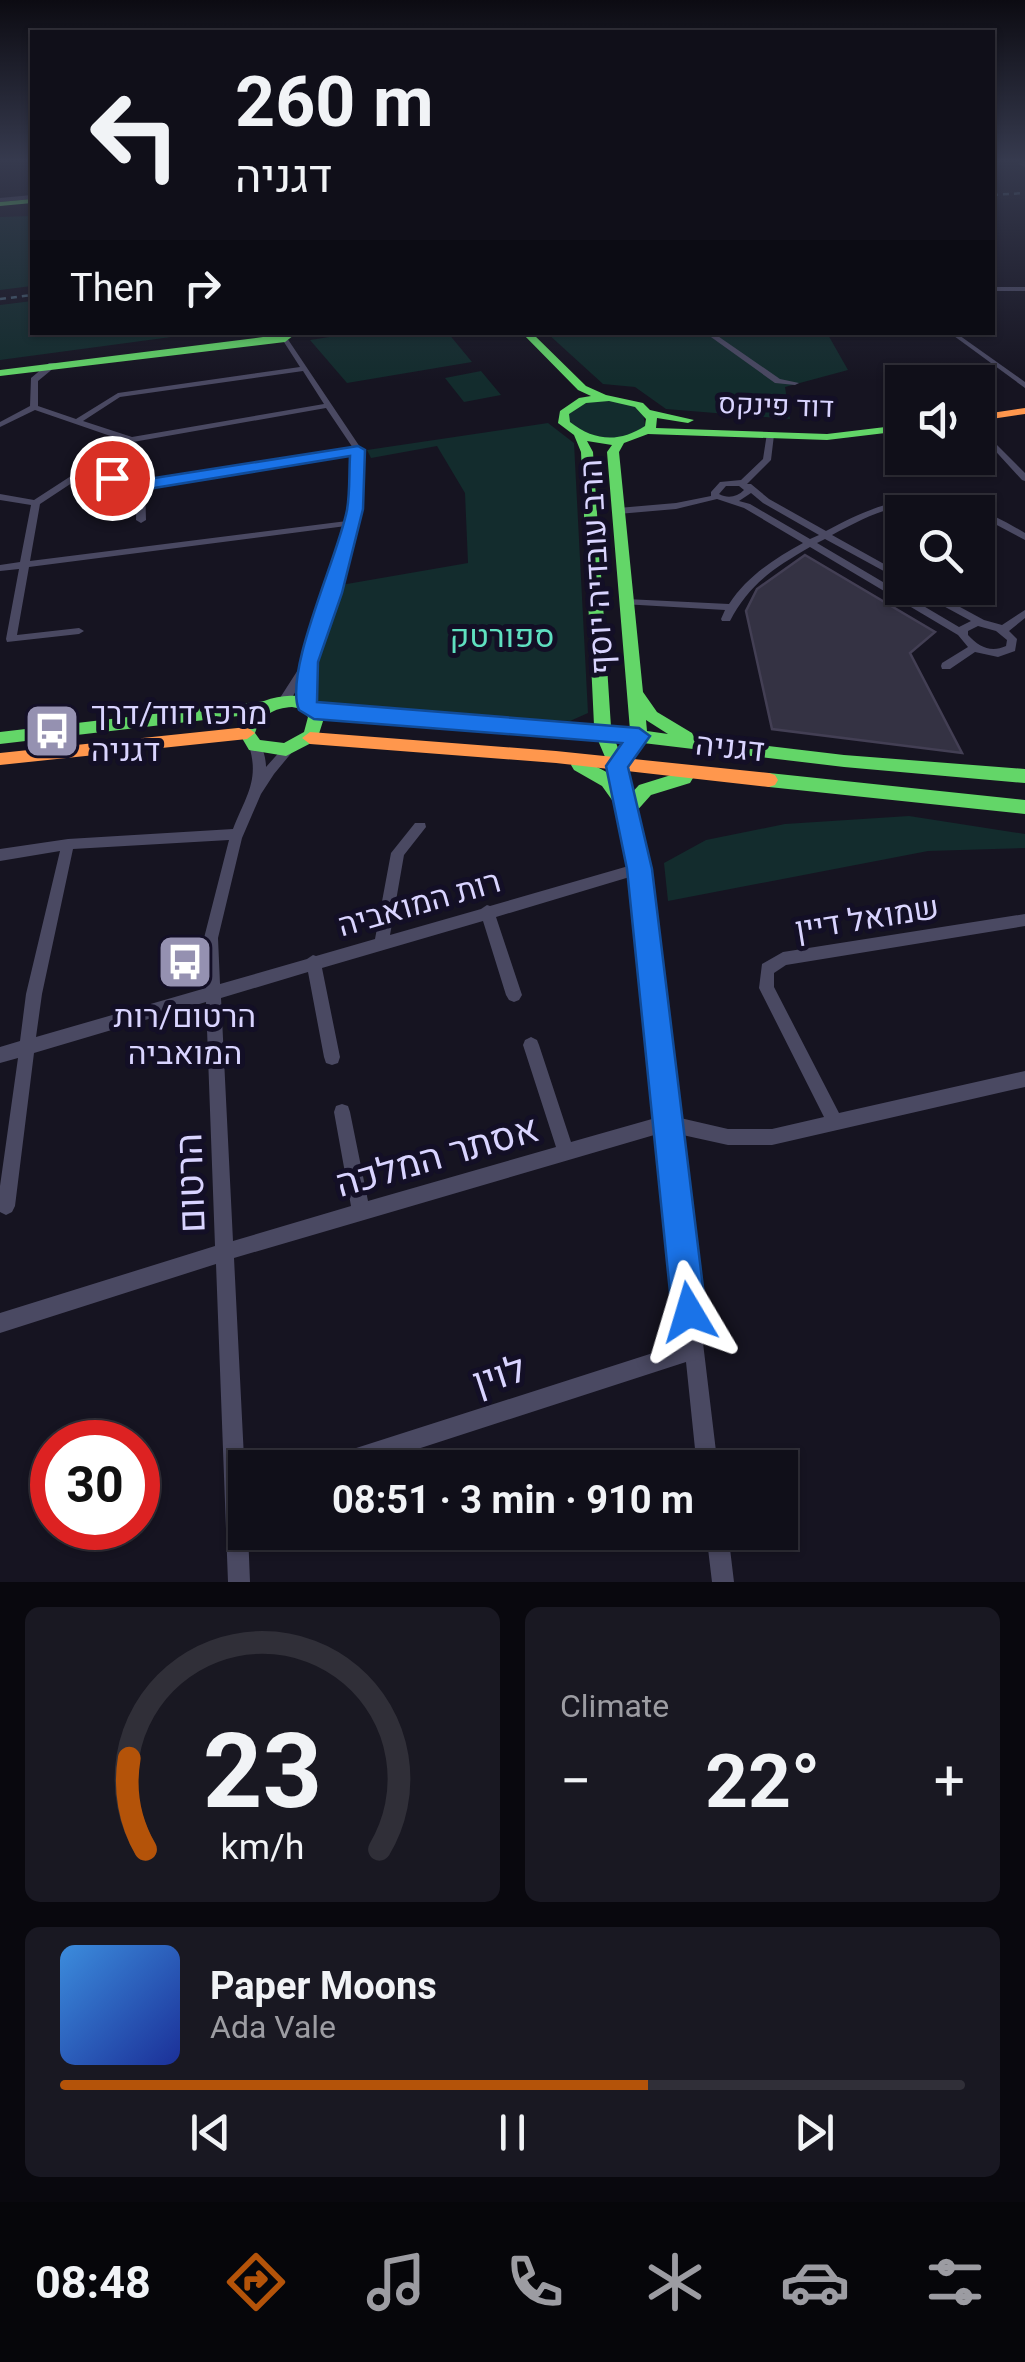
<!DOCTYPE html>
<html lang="en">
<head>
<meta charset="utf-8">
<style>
	:root { --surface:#100f19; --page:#191822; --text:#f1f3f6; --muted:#9c9ca2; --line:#302f38; --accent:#b45309 }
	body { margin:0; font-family:Roboto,Heebo,sans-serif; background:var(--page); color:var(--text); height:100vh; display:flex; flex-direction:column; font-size:38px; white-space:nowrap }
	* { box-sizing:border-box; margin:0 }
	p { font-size:32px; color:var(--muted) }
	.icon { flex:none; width:55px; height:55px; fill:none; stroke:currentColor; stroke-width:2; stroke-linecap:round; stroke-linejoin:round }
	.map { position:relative; height:1582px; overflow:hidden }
	.details { display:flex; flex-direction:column; gap:25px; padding:25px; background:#09080e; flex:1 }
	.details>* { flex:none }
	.hud { position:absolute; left:30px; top:30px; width:965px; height:305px; border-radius:0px; box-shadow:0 2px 8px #0004,0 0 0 2px var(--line); background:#100f19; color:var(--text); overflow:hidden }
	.fabs { position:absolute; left:885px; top:365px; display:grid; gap:20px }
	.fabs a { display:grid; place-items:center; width:110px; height:110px; border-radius:0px; background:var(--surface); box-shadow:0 2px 8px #0004,0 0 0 2px var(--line); font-size:50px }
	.speed { position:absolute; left:30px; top:1420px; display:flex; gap:20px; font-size:50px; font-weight:700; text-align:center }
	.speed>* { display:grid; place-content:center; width:130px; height:130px; border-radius:50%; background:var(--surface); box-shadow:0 2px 8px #0004,0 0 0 2px var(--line); line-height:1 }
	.speed .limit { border:15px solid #d22; background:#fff; color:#111 }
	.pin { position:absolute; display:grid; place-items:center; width:85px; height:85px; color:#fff; margin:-42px; border:5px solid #fff; border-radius:50%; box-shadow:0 2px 10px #0007 }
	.me { position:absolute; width:110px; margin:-55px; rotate:353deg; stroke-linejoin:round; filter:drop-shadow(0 0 8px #0008) }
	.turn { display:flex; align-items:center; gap:35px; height:210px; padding:0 40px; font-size:45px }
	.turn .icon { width:130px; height:130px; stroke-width:2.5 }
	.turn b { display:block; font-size:70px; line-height:85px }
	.then { display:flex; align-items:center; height:95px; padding:0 40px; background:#0003; gap:20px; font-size:38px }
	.big { font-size:75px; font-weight:700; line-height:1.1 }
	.details .widget { flex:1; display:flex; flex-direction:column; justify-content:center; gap:15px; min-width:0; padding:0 35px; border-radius:15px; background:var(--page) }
	.details .dial { align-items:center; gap:0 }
	.dial svg { height:260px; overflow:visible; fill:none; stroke:var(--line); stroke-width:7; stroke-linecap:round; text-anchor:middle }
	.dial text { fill:var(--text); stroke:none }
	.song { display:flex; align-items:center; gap:30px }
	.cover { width:120px; height:120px; border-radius:15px; background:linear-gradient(135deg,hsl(210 70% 55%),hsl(230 70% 35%)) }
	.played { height:10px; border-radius:5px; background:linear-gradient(90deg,var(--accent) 65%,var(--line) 65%) }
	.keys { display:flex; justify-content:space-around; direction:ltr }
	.heat { display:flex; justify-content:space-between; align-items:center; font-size:55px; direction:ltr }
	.details .tiles { flex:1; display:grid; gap:25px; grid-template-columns:1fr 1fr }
	.widget:last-child { grid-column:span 2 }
	.trip { position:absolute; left:228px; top:1450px; width:570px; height:100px; border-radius:0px; background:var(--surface); box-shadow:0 2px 8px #0004,0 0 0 2px var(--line); font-weight:700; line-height:100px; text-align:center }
	.tabs { display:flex; height:160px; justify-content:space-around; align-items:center; background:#06060a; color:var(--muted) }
	.tabs .icon { width:70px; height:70px }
	.tabs .active { color:var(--accent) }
	.tabs b { font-size:45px; color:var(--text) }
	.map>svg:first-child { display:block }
</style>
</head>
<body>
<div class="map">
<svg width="1025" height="1582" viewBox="0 0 1025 1582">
	<rect width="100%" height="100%" fill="#161421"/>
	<!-- green -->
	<path fill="#132c2d" d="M32 216V286L0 290V217Z
		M32 301V332L201 333 0 360V305Z
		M361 332 448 333 472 362 347 383 310 340Z
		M547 333H827L848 370 785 387 790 419 666 409 635 387 603 384Z
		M481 371 501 395 464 402 445 378Z
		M607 399 633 405 643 412 645 426C621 447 588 442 567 419 573 401 590 402 607 399Z
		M548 423 574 443 588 713 570 721 322 708 302 693 341 585 468 563 465 493 437 446 371 458 367 450Z
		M909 816 1025 834V848L928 851 668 901 664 863 706 840 785 824Z"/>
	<!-- building -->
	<path fill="#343243" stroke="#433f54" stroke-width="2.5" d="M805 555 935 632 910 653 962 753 772 729 746 611 757 589Z"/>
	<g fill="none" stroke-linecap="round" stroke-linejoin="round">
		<!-- street -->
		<path fill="#4a4962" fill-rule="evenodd" d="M1025 161V167L1018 164Z
			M32 195V199L0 202V198Z
			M992 287H1025V291H992Z
			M704 332H712L780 379 799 383 795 385 775 383Z
			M956 333 1025 382V388L954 336 953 335Z
			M283 338H287L362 450 360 509 338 593 313 663 311 708 307 709 301 705 302 681 288 704H280L278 701 303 662 328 593 346 526 29 567 17 635 79 628 84 631 79 634 7 642 6 639 19 569 0 571V565L20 562 31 505 0 500V494L34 500 125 441 35 410 0 427V422L30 406 31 378 49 363H55V367L38 381V406L76 419 118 393 300 367 282 339ZM303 371 324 404 132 437 83 421 120 397ZM326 408 353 448 141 482 92 470 133 442ZM354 453 350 509 347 521 30 561 40 504 87 473 137 487 136 520 141 523 146 520 145 487Z
			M978 426 1025 473V481L1022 480 978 432Z
			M767 433 774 435 771 460 747 484H751L769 499 826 531C906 488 946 486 1025 533V540L978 515V512C965 511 952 505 939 504 901 499 865 517 832 535L902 574V581L825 539 817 543 959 627 971 621 914 590 913 588H925L984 620 1002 625 1025 610V618L1009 631 1017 639 1015 651 998 657 975 652 950 669H942L941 666 942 663 968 647 958 635 810 547C774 568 749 584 730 621H722L721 619 725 610 622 604V600L626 599 729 604C747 576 774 559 803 543L744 508 717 499 676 509 618 514 613 511 618 508 676 503 711 496V492L720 482 741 480 763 459ZM726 486H739L744 490C737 497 728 499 719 494ZM751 493 763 503 819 535 810 539 750 504 739 501ZM978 626 996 631 1007 640 1006 646C991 653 979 647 968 635V631Z
			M255 742C263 744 266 759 266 767L283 748H291L293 751 274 774 261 794 242 838 218 938 220 984 307 959 313 955 316 956 375 939 391 853 415 823H425L426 827 404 855 390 935 481 909 487 905 490 906 632 865 611 766 617 761 621 763 646 869 676 1117 728 1129H772L824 1117 759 988 762 964 783 952 1025 914V926L786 965 774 973V987L839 1113 1025 1071V1087L772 1145H728L678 1134 718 1468H697L686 1362 359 1468H315L318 1461 325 1458 684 1343 661 1133 234 1258 245 1478V1532H248L250 1582H228L216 1264 0 1333V1313L215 1246 206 1002 34 1053 15 1206 12 1212 6 1215 0 1212V1186L18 1058 0 1063V1047L20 1041 26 994 60 851 0 861V849L68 839 233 829C245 798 260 780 249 746ZM229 840 204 938 206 988 36 1037 42 994 73 849ZM633 876 659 1117 571 1142 539 1045 537 1040 531 1037 525 1040 523 1045 556 1147 368 1201 350 1112 348 1106 342 1104 336 1106 334 1112 351 1206 233 1241 221 998 308 972 324 1057 326 1063 332 1065 338 1063 340 1057 322 968 483 921 506 995 509 1000 514 1002 519 1000 522 995 496 917Z
			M706 1532H728L734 1582H712Z"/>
		<!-- fast -->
		<path fill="#63d668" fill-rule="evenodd" d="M32 199V203L0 206V202Z
			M263 332 283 336 287 332H298L285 342 0 376V370L263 337Z
			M521 332H531L586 386 606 395 643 403 650 410 694 420 688 423 657 418 656 428 827 434 902 425V431L827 440 648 434 624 443 619 452 643 692 657 712 692 733 694 737 844 755 1025 769V783L844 767 643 743C635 755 627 775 611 771L597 738 324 718 317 740 286 756 249 750 239 733 247 715 0 744V732L264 701C282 695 301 692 316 705L594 725 581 452 574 435 558 423 560 411 579 398 591 396 578 390ZM609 401 635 407 646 419 645 426C619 443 594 441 570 422L569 414 586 403ZM587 441 612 445 607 452 630 730 611 727 593 452ZM292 707 302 709 308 717 304 732 284 743 260 740 255 733C261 715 274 708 292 707ZM646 720 668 734 647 731ZM615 740 626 741 619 751Z
			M580 758 614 776 629 796 639 785 684 771 690 773 693 778 690 783 651 795 634 814 628 816 622 814 602 786 574 770 571 765 574 760Z
			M769 773 1025 800V814L769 787 763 785 760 780 763 775Z"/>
		<!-- slow -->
		<path fill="#ff974d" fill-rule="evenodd" d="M1025 408V414L978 421V415Z
			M247 727 255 733 247 739 0 765V753Z
			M310 732 556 751 769 773 775 775 778 780 775 785 769 787 556 763 310 744 302 738Z"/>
		<!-- rail -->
		<path stroke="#43596b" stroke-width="2.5" stroke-dasharray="6 5" stroke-linecap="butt" d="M992 195 1025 193
			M0 299 32 295"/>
	</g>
	<!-- sky -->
	<linearGradient id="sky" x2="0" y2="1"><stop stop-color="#0c0b12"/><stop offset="0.42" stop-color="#363a4e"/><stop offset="1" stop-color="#363a4e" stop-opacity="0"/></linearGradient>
	<rect width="1025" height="381" fill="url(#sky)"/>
	<!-- route -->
	<path fill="#1a73e8" stroke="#114b97" stroke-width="2.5" d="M358 446 365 450 363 509 342 593 318 662 317 702 639 728 650 736 628 767 652 869 706 1312 701 1324 689 1329 677 1324 672 1312 627 869 606 766 622 743 314 719 299 710C283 672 338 557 347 510 350 493 349 474 350 456L142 490 105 478 112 473 142 480Z"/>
	<!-- icons -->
	<defs>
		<g id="bus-square" transform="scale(2.875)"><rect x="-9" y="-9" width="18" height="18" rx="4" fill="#9591b1" stroke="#130f26"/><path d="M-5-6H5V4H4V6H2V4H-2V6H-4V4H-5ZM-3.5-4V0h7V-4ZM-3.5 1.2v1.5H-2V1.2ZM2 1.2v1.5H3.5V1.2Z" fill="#fff"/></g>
	</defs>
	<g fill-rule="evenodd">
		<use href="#bus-square" x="52" y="731"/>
		<use href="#bus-square" x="185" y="962"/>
	</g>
	<g text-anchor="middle" stroke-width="10" stroke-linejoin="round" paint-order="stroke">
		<!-- far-street labels -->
		<g font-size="28" fill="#d9d4ff" stroke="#130f26">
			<text transform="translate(776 405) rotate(2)" y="10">דוד פינקס</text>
		</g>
		<!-- street labels -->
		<g font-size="32" fill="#d9d4ff" stroke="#130f26">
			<text transform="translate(596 567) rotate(-93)" y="11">הרב עובדיה יוסף</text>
			<text transform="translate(730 747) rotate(6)" y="11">דגניה</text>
			<text transform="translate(419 903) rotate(-16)" y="11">רות המואביה</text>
			<text transform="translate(867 918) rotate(-9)" y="11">שמואל דיין</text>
		</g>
		<!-- park labels -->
		<g font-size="32" fill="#5fe0c0" stroke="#130f26">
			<text x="502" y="647">ספורטק</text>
		</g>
		<!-- poi labels -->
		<g font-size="32" fill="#d9d4ff" stroke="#130f26" text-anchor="start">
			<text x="91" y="724">מרכז דוד/דרך<tspan x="91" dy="37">דגניה</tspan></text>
			<text x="185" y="1027" text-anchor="middle">הרטום/רות<tspan x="185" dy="37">המואביה</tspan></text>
		</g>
		<!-- near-street labels -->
		<g font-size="38" fill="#d9d4ff" stroke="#130f26">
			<text transform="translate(437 1156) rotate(-16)" y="13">אסתר המלכה</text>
			<text transform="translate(190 1183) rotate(-92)" y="13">הרטום</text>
			<text transform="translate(499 1375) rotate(-18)" y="13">לוין</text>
		</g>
	</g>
</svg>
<div class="fabs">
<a><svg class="icon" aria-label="sound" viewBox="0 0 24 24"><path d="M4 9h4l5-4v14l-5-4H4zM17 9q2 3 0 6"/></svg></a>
<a><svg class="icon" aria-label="search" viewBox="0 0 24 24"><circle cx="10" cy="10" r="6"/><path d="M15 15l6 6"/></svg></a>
</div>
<div class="speed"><div class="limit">30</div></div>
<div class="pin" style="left:112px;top:478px;background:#d93025"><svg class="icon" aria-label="arrive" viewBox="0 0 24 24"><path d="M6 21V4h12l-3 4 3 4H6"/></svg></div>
<svg class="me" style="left:689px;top:1312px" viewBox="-20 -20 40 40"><path d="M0-17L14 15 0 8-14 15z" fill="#1a73e8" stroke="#fff" stroke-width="4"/></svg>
<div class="trip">08:51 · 3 min · 910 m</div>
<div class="hud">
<div class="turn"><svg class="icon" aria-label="left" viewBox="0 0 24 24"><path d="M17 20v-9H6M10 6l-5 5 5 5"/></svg><div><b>260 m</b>דגניה</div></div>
<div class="then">Then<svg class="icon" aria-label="right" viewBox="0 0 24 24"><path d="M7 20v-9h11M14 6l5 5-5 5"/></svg></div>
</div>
</div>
<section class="details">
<div class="tiles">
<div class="widget dial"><svg viewBox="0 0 100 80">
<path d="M14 69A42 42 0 1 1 86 69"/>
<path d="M14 69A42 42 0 0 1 9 41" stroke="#b45309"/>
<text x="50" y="56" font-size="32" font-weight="700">23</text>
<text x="50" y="72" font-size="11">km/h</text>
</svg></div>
<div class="widget"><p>Climate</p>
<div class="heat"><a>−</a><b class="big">22°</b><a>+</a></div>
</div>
<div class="widget">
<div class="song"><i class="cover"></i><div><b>Paper Moons</b><p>Ada Vale</p></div></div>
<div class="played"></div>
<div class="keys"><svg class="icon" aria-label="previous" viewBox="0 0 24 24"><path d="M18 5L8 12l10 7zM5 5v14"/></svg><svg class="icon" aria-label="pause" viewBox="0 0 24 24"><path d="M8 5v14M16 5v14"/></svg><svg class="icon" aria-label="next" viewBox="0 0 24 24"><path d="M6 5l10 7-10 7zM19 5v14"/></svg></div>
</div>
</div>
</section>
<nav class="tabs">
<b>08:48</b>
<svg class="icon active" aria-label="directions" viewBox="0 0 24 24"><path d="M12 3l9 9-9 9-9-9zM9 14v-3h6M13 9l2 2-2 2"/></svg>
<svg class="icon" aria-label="music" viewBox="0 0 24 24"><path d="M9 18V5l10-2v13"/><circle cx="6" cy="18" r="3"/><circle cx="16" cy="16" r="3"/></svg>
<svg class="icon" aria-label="phone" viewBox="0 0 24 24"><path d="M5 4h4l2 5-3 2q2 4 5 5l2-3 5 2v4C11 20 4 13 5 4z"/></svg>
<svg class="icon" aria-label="climate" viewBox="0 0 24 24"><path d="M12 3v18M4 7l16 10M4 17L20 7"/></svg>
<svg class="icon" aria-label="car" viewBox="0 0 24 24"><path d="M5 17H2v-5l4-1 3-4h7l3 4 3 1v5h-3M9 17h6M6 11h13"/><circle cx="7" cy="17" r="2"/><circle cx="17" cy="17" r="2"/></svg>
<svg class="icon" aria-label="filters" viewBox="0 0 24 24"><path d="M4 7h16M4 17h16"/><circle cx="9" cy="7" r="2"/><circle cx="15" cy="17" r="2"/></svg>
</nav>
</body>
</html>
